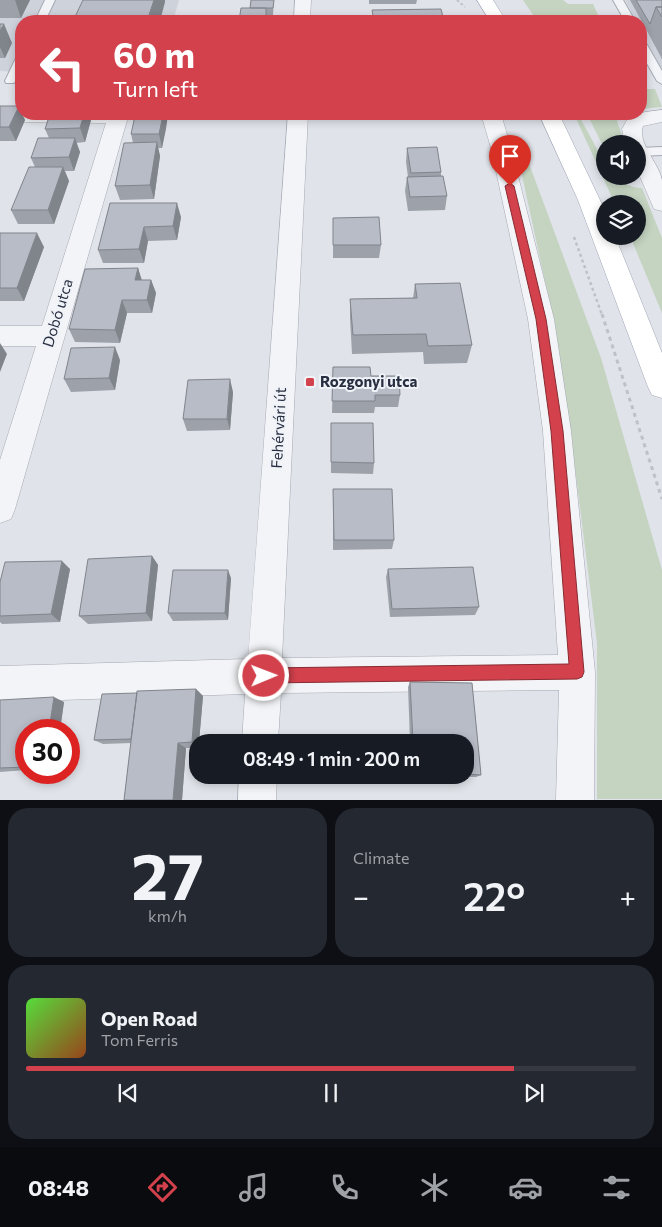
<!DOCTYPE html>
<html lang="en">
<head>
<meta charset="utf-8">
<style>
	:root { --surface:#171b24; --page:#242831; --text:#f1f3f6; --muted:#9ea1a6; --line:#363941; --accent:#d3414c }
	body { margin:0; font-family:Commissioner,sans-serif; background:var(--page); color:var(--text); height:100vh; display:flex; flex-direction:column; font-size:19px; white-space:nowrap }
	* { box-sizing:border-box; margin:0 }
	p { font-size:16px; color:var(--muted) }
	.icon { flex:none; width:28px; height:28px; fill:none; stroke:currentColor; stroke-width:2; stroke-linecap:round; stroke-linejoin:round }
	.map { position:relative; height:800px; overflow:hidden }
	.side { display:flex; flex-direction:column; gap:8px; padding:8px; background:#0d0f14; flex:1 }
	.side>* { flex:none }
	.guide { position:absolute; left:15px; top:15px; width:632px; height:105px; border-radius:20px; box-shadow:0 2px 8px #0003; background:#d3414c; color:#fff; overflow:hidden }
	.controls { position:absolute; left:596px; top:135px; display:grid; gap:10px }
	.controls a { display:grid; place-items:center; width:50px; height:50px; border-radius:50%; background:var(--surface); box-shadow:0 2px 8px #0003; font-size:25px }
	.speed { position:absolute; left:15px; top:719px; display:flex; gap:10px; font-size:25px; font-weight:700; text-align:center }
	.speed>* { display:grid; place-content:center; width:65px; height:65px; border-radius:50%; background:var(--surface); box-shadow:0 2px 8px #0003; line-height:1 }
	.speed .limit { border:8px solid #d22; background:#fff; color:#111 }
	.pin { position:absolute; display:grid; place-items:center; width:42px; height:42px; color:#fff; margin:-51px -21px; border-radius:50% 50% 50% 0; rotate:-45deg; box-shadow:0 0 5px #0007 }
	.pin .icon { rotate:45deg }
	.me { position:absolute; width:55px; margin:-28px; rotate:89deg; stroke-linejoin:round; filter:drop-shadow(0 0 4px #0008) }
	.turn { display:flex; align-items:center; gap:18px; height:105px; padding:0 15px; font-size:22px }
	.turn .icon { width:65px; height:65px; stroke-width:2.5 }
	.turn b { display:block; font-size:35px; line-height:42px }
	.big { font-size:38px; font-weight:600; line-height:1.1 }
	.side .card { flex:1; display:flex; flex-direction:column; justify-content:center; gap:8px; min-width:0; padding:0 18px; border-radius:20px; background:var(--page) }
	.side .dial { align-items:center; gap:0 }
	.dial b { font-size:65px; line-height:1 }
	.song { display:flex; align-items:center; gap:15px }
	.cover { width:60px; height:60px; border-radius:8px; background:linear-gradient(135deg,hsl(110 70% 55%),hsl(20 70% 35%)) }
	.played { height:5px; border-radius:2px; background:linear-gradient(90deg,var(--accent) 80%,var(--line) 80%) }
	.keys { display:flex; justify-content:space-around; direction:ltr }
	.heat { display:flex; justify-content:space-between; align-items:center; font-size:28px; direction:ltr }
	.side .tiles { flex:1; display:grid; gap:8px; grid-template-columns:1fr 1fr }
	.card:last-child { grid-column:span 2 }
	.trip { position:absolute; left:189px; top:734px; width:285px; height:50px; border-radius:20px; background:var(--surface); box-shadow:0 2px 8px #0003; font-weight:600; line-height:50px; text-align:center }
	.tabs { display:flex; height:80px; justify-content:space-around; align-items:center; background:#090b0e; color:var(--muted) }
	.tabs .icon { width:35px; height:35px }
	.tabs .on { color:var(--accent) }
	.tabs b { font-size:22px; color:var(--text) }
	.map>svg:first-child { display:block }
</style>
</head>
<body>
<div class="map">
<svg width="662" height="800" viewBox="0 0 662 800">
	<rect width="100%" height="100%" fill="#e0e3e9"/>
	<!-- built -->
	<path fill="#ced2db" d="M0 0H179L173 21H21V72L0 71Z
		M625 0H662V70L641 31V21H636Z"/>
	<!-- green -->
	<path fill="#c4d4c1" d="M523 0H563L568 4H593L601 21H537Z
		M641 89H655L662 107 641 109Z
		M574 114H578L605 164V176C618 176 626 188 642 188L662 238V313L630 236H638V204H615Z
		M587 114H624L617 121 625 144H605V150Z
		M524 150 601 358 662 570V799H597V643L569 420 549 300 517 152Z"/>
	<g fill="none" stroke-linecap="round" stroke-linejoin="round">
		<!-- service casing -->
		<g stroke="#a5a9b3" stroke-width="2">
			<path id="service" d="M45 0H55L45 21H35Z
				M613 0H623L635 21H625Z
				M641 40 646 43 662 71V84L657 81 641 53Z
				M21 55C22 66 20 74 14 83H6L5 81 16 58Z
				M662 147V155L638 156V148Z"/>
		</g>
		<!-- minor casing -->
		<g stroke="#a5a9b3" stroke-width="1">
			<path id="minor" d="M295 0H311L310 21H294Z
				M0 110H21V114H126L128 117 15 509 11 519 0 523V460L36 346H0V326H42L106 123 0 122Z
				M662 110V122L643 126C637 143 659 163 662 180 662 189 662 201 662 211L654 209 638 172V144H625L622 129 628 118 645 112Z
				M288 114H308L282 658 558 655 543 431 528 319 491 148 481 114H501L511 148 554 319 571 431 595 672 594 800H556L559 690 281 693 278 742H242L245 694 0 702V666L248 659Z
				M239 775H277L276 800H238Z"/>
		</g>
		<!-- primary casing -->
		<g stroke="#9fa6b6" stroke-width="1">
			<path id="primary" d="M477 0H493L506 21H490Z
				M539 114H559L600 200 605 212V236H615L662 353V398L652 395 648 387 578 200Z"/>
		</g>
		<!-- path-far2 -->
		<path stroke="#bec1c8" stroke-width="2" stroke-dasharray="2.5 2.5" stroke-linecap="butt" d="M457 0 465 7"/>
		<!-- path-far1 -->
		<path stroke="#bec1c8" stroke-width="2.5" stroke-dasharray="3 3" stroke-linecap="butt" d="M574 237 602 315"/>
		<!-- path -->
		<path stroke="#bec1c8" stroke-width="3" stroke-dasharray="4 4" stroke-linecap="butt" d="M602 314 662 499"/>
		<!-- service -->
		<use href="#service" fill="#f3f4f7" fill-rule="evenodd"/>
		<!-- minor -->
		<use href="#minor" fill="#f3f4f7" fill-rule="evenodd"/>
		<!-- primary -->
		<use href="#primary" fill="#fff" fill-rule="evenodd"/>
	</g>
	<!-- wall -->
	<path fill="#9da2aa" d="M0 0H30L21 18H0Z
		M274 0 273 15H267V21H239L250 8Z
		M369 0H417L416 4H369Z
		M630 0H662V59L647 31Z
		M0 24 12 43 5 58H0Z
		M0 106 21 112 25 120 16 141H0Z
		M138 114H168L162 148H158L160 156 154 199 120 200 115 186 133 143 131 134Z
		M91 120 85 142 76 143 80 152 74 171H65L69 181 54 224H18L11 210 35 167 31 158 49 138 45 129Z
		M407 148 441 172V176L447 196 445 210 408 211 405 191 407 177H408L406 162Z
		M110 203 181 217 177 240 148 241 144 263H103L98 250Z
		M333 218 381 245 379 258H333Z
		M0 233 44 247 24 301H0Z
		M138 268 142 280H151L156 293 152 313H127L120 343 75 342 69 329Z
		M415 284 472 345 467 363 424 364 423 352 352 354 350 318V299L413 298Z
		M120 360 115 390 71 392 64 379Z
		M333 367 371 376 400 395 398 407H375L374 413H332Z
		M233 392 230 430 187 431 183 419Z
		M331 423 374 463 373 474 331 473Z
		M333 489 394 540 392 549 333 550Z
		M152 556 158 565 152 621 88 624 79 616Z
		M70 569 60 622 2 624 0 622V582Z
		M388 569 479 607 475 615 390 617 386 577Z
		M231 578 228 620 173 621 168 613Z
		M410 682 472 683 481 775 476 777 412 776V775H465V742H410L408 687Z
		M196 689 203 696 199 742H198V748H186L182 800H124L131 743 103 744 94 740 137 693Z
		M0 700 64 702 60 730H26V770L0 772Z"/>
	<!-- shaded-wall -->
	<path fill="#80848b" d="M15 0H30L21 18Z
		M154 0H165V2L160 21H147Z
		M4 24 12 43 5 58 0 47V31Z
		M19 106 21 114H22L25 120 16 141 9 127Z
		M84 114H89L91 120 85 142 80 128Z
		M166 114H168L166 129 164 122Z
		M163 115 166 129 162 148 159 134Z
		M75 138 80 152 74 171 69 157Z
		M157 142 160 156 154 199 150 185Z
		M63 167 69 181 54 224 48 210Z
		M177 203 181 217 177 240 173 226Z
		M144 227 148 241 144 263 139 249Z
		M37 233 44 247 24 301 17 288Z
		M138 268 142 282 135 280Z
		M151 280 156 293 152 313 147 300Z
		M122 300 127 313 120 343 115 330Z
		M0 343 7 354 0 372Z
		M115 347 120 360 115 390 109 378Z
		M230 379 233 392 230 430 227 419Z
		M152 556 158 565 152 621 146 613Z
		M62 561 70 569 60 622 51 614Z
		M228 570 231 578 228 620 225 613Z
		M196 689 203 696 199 742H198V747L192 742Z
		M54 697 64 702 60 730H49Z
		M178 743 186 748 182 800H173Z"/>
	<!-- building -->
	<path fill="#b7bcc6" stroke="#80848b" d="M83 0H154L147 21H73Z
		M251 0H274L273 8H250Z
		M636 0H662V7H656L650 24Z
		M656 7H662V17Z
		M241 8H266V21H239Z
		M441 9 444 21H374L372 10Z
		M0 24H4L0 31Z
		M0 106H19L9 127H0Z
		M50 114H84L80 128 45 129Z
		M138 114H166L164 122 163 115 138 116Z
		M163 115 159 134H131L135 116Z
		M38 138H75L69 157 31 158Z
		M157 142 150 185 115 186 124 143Z
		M437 147 441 172 411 173 407 148Z
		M29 167H63L48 210H11Z
		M443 176 447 196 410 197 407 177Z
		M110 203H177L173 226 144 227 139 249 98 250Z
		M379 217 381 245H333V218Z
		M0 233H37L17 288H0Z
		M138 268 135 280H151L147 300H122L115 330 69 329 85 269Z
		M460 283 472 345 428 346 426 334 353 335 350 299 417 298 415 284Z
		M115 347 109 378 64 379 71 348Z
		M333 367H370L371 376H399L400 395H375V401H332Z
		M230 379 227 419H183L188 380Z
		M331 423H373L374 463 331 462Z
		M333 489H392L394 540H334Z
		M152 556 146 613 79 616 88 559Z
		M62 561 51 614 0 616V582L5 562Z
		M473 567 479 607 392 609 388 569Z
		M173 570H228L225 613H168Z
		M410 682 472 683 481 775 465 774V742H413Z
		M196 689 192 742 178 743 173 800H124L137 691Z
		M137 693 131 739 94 740 102 694Z
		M54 697 49 730H26V767L0 768V700Z"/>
	<!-- route -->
	<path fill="#d3414c" stroke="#892a31" d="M510 183 514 186 546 319 563 431 584 672 582 677 577 679 264 683 259 681 256 676 259 671 264 668 569 664 551 431 536 319 505 186Z"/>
	<!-- markers -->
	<rect fill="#d3414c" stroke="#eff2f7" stroke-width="2" x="305" y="377" width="10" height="10" rx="2.5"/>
	<g text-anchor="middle" stroke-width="4" stroke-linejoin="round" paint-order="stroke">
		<!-- street labels -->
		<g font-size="15" fill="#282f41" stroke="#eff2f7">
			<text transform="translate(58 313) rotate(-73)" y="5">Dobó utca</text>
			<text transform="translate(279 428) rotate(-87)" y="5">Fehérvári út</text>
		</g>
		<!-- poi labels -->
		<g font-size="15" font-weight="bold" fill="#282f41" stroke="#eff2f7" text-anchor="start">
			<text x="320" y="387">Rozgonyi utca</text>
		</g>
	</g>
</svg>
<div class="controls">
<a><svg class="icon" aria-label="sound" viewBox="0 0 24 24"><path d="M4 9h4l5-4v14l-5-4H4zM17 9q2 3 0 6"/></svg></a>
<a><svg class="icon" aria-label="layers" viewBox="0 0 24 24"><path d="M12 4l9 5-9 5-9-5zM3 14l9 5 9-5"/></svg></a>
</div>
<div class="speed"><div class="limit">30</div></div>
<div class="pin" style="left:510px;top:186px;background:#d93025"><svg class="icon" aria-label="arrive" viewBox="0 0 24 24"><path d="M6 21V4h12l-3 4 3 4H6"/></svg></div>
<svg class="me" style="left:264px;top:676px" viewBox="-20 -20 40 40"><circle r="17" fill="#d3414c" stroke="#fff" stroke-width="3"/><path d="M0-11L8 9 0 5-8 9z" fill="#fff"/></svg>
<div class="trip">08:49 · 1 min · 200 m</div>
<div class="guide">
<div class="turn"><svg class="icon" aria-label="left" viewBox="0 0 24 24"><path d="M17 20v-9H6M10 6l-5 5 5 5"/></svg><div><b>60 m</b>Turn left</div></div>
</div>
</div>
<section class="side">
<div class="tiles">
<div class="card dial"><b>27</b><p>km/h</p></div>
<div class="card"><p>Climate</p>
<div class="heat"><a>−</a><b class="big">22°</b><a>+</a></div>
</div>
<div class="card">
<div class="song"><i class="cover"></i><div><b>Open Road</b><p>Tom Ferris</p></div></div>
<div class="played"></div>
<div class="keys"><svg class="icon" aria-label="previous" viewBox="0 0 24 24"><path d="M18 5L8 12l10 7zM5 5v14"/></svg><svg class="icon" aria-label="pause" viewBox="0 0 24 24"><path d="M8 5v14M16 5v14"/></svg><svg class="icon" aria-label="next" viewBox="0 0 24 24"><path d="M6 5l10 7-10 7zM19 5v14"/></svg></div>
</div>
</div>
</section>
<nav class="tabs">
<b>08:48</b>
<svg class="icon on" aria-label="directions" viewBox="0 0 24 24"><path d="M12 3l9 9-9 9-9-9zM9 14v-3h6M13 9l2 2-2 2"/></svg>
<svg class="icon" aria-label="music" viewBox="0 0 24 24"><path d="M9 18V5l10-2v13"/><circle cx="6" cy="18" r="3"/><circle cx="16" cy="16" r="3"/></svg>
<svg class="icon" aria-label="phone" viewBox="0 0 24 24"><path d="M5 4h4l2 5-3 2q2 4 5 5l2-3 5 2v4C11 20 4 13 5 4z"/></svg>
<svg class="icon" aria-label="climate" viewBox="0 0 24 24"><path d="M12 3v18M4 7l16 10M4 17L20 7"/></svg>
<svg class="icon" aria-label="car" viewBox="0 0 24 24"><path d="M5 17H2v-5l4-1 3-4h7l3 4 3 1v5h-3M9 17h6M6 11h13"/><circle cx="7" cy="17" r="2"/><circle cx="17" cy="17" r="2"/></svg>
<svg class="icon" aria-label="filters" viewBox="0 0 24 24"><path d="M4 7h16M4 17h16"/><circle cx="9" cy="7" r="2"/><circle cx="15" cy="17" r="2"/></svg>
</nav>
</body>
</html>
